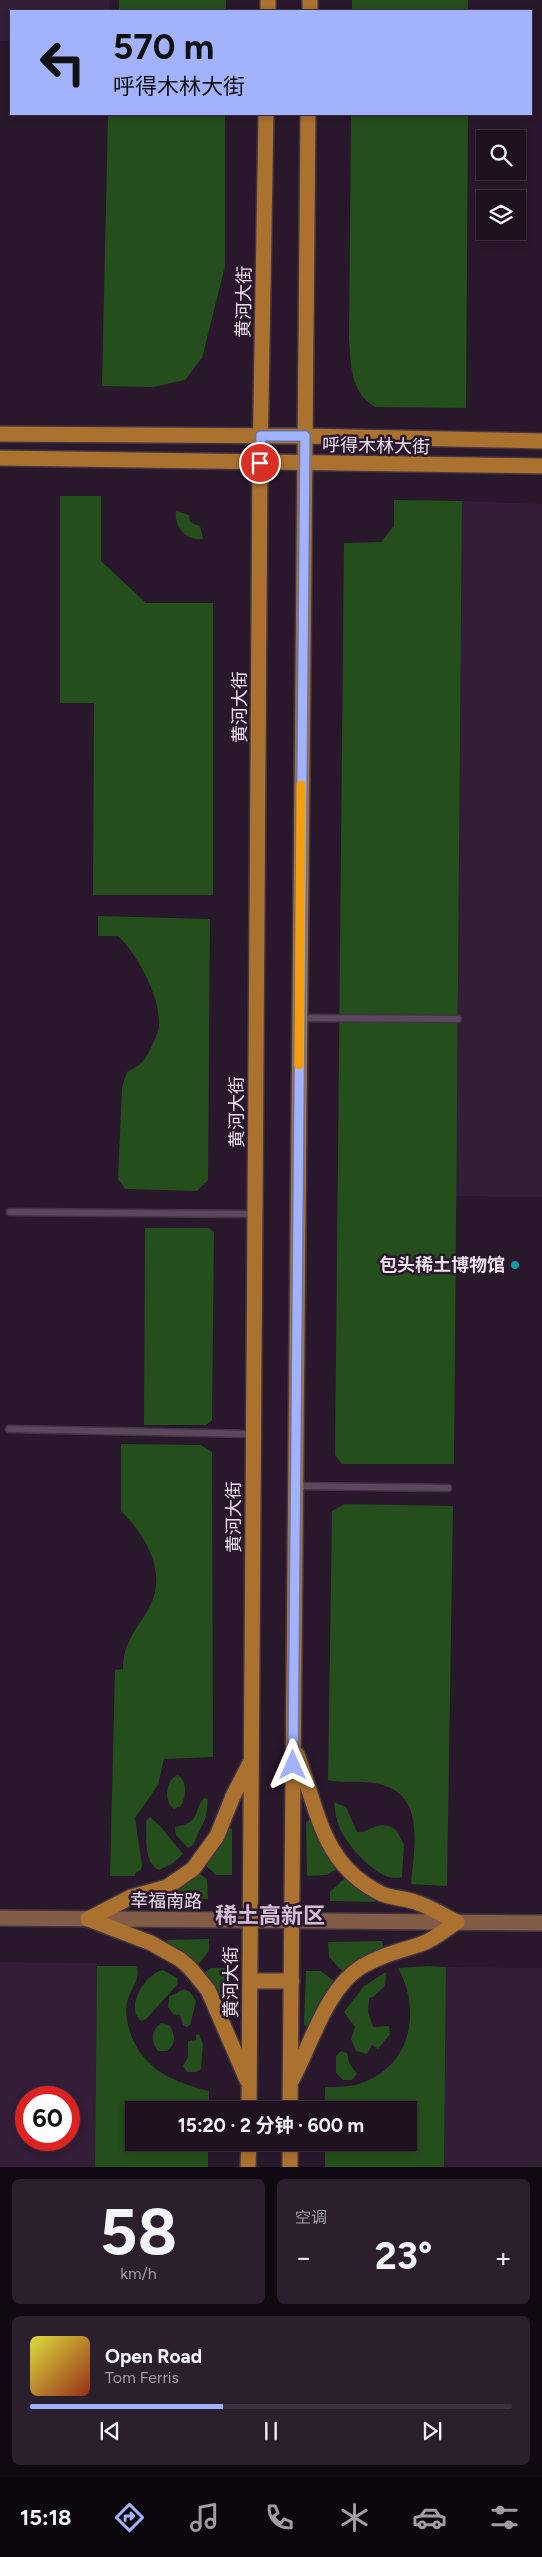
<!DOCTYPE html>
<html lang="zh">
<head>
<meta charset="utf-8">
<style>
	:root { --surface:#1f1120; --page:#2c1f2d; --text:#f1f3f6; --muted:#a19da5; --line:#3c313e; --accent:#a2b2fd }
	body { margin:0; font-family:Figtree,"Noto Sans SC",sans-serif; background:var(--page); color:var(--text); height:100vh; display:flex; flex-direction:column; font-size:19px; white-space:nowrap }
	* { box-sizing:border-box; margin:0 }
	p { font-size:16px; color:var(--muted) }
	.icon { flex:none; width:28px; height:28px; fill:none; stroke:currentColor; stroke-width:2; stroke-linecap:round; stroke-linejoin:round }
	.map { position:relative; height:2167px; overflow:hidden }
	.sheet { display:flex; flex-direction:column; gap:12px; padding:12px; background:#110912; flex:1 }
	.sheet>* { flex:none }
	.banner { position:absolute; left:10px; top:10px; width:522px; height:105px; border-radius:0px; box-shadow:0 2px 8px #0003,0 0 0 1px var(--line); background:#a2b2fd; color:#111; overflow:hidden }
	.tools { position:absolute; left:476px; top:130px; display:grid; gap:10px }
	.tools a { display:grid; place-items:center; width:50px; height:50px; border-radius:0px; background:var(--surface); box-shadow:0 2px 8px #0003,0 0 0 1px var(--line); font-size:25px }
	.speed { position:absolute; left:15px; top:2086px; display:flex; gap:10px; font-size:25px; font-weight:700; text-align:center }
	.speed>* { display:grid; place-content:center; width:65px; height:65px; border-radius:50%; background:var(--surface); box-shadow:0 2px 8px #0003,0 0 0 1px var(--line); line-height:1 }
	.speed .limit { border:8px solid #d22; background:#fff; color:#111 }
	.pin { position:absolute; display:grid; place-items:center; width:42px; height:42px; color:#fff; margin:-21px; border:2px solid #fff; border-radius:50%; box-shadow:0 1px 5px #0007 }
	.me { position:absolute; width:55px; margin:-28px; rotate:0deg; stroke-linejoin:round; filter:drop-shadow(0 0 4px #0008) }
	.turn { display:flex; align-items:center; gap:18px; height:105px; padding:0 20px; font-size:22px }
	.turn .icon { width:65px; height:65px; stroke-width:2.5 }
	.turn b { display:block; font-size:35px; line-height:42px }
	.big { font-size:38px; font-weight:700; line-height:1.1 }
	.sheet .widget { flex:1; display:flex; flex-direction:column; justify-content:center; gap:8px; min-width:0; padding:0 18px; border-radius:8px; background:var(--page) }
	.sheet .dial { align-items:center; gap:0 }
	.dial b { font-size:65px; line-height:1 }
	.song { display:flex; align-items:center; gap:15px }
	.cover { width:60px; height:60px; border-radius:8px; background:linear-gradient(135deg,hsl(60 70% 55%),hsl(10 70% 35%)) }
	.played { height:5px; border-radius:2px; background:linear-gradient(90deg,var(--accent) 40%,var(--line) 40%) }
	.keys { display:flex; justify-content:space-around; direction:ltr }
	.heat { display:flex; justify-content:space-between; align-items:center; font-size:28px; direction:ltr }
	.sheet .tiles { flex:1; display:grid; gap:12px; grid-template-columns:1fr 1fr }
	.widget:last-child { grid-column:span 2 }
	.trip { position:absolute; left:125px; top:2101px; width:292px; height:50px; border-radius:0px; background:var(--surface); box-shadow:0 2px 8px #0003,0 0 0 1px var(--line); font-weight:700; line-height:50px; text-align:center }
	.menu { display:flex; height:80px; justify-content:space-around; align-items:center; background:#0c070d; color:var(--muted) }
	.menu .icon { width:35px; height:35px }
	.menu .selected { color:var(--accent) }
	.menu b { font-size:22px; color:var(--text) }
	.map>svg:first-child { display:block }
</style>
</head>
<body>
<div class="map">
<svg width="542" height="2167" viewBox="0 0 542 2167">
	<rect width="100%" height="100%" fill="#29172b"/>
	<!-- built -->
	<path fill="#341d37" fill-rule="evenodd" d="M0 0H109L110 11H11V41H0Z
		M462 501 542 504V1197L456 1196Z
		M0 1962 97 1963 95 2167H0ZM26 2098H69V2140H26Z
		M446 1967 542 1968V2167H444Z"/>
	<!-- green -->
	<path fill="#244e1c" d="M119 0H226V11H119Z
		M352 0H468V11H352Z
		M108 114H225V266L202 358 185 380 153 387 102 386Z
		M351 114H468L466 408 375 407C350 392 351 365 349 339Z
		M60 496H101V561L146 603H213V895H93L94 703H60Z
		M394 500 462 501 454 1464H342L335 1455 344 543 381 542 394 526Z
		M176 511 189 515 190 522 200 526 203 539C186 541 174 527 176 511Z
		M98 916 210 919 208 1180 197 1191 125 1189 118 1179 122 1087 127 1072C132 1069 139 1066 143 1061 147 1058 159 1032 159 1026 161 998 138 955 118 936H98Z
		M145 1228H209L214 1232 212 1420 206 1425H144Z
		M121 1444 201 1445 212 1452 213 1757 164 1759 158 1785 135 1818 142 1865 141 1870 135 1873V1876H110L115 1670 123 1669C123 1640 139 1628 151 1604 167 1570 144 1534 121 1511Z
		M345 1504 453 1506 447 1886 411 1884C414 1847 427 1791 374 1783 358 1781 343 1783 328 1780L332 1511Z
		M178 1775C188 1782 186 1796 181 1806L174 1809C163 1802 166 1779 178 1775Z
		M204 1798 208 1799 206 1817 193 1845 188 1848 176 1835 175 1827C202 1822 192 1813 204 1798Z
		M334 1802 346 1807 357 1832H363C374 1827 384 1820 397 1831L404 1845 402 1877C379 1884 349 1847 340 1829 336 1820 335 1811 334 1802Z
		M150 1817 160 1826 183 1854 172 1864 159 1870C143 1863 147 1835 146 1821Z
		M311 1819 338 1868 327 1875 307 1876 306 1822Z
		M227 1827 232 1829V1875H216L206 1866Z
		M199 1873 207 1879 208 1899H164V1894L181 1887Z
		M346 1877 376 1898 375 1902 330 1901V1892Z
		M209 1939V1951L197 1966 165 1942 168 1940Z
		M382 1941 384 1949 345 1974 329 1957 328 1942Z
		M97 1966H136C142 1977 130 1990 127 2002 125 2012 127 2023 130 2032 142 2069 175 2083 209 2091V2110H134V2142L208 2143V2167H95Z
		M428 1966 446 1967 444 2167H325V2143L409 2142V2110H325V2087C338 2087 352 2087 364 2082 412 2064 421 2009 398 1968Z
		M211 1968H231L229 2014H226L203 1974Z
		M163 1970 177 1978 178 1984 146 2019 141 2021C124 2007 146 1973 163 1970Z
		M306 1971H321L335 1982 308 2029 304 2024Z
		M386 1972 385 1986 373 1997 369 1998 368 2012 373 2027 389 2026 390 2034 378 2049 372 2045 367 2054 356 2051 351 2039 355 2027 344 2012 364 1986Z
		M184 1989 190 1992 196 2001 190 2025 187 2027 183 2025 180 2015 173 2014 168 2007 169 1997Z
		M161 2023 169 2025C175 2034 177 2043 167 2051H158C150 2041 151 2031 161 2023Z
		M199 2034 203 2044 201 2069 196 2072H187L183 2066 188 2057V2041L196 2040V2035Z
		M341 2051 347 2053 349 2063 357 2074 352 2080H343L336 2073V2056Z"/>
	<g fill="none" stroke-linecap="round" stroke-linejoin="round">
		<!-- service casing -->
		<g stroke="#413443" stroke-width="9">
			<path id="service" d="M301 1018 458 1019
				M10 1212 254 1214
				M9 1429 252 1434
				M296 1486 448 1488"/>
		</g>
		<!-- secondary casing -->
		<g stroke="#413443" stroke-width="18">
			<path id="secondary" d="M0 1918 542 1923"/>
		</g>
		<!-- primary casing -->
		<g stroke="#413443" stroke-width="18">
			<path id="primary" d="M268 11V0
				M310 11V0
				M0 434 305 436 542 441
				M0 458 542 466
				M297 1754C318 1809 321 1865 382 1894 392 1898 402 1898 412 1901 427 1905 443 1915 457 1922
				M88 1919 151 1943 181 1960 190 1968 208 1990 247 2080
				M88 1919 131 1897 167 1887 193 1869 217 1836 233 1796 250 1763
				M250 1981H292
				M292 2080C311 2045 326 1989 361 1967 381 1955 400 1951 421 1944 434 1940 446 1929 457 1922
				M249 2110 260 463 266 114
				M290 2110 308 114
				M248 2167 249 2142
				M290 2167V2142"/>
		</g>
		<!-- service -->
		<use href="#service" stroke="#5c485e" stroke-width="6"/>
		<!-- secondary -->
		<use href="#secondary" stroke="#835c47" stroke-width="15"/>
		<!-- primary -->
		<use href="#primary" stroke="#aa712f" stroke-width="15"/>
	</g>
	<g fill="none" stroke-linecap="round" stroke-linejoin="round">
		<!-- route casing -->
		<g stroke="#6974a4" stroke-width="12">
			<path id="route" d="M260 463 261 436H305L293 1765"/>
		</g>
		<!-- route -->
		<use href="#route" stroke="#a2b2fd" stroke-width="9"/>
		<!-- slow -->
		<path stroke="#f59e0b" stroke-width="9" d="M299 1065 301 785"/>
	</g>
	<!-- markers -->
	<circle fill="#0f9aa8" stroke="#29172b" stroke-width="2" cx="515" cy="1265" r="5"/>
	<g text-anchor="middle" stroke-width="5" stroke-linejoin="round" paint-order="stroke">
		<!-- street labels -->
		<g font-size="18" fill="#ede0ee" stroke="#29172b">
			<text transform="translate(244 302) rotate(-89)" y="6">黄河大街</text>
			<text transform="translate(376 446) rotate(1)" y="6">呼得木林大街</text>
			<text transform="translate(240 707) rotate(-90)" y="6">黄河大街</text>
			<text transform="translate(237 1112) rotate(-90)" y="6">黄河大街</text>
			<text transform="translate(234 1517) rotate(-90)" y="6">黄河大街</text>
			<text transform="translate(166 1901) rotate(1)" y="6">幸福南路</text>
			<text transform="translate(231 1982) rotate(-90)" y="6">黄河大街</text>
		</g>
		<!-- poi labels -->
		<g font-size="18" font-weight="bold" fill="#ede0ee" stroke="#29172b" text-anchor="end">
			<text x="505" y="1271">包头稀土博物馆</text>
		</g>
		<!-- district labels -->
		<g font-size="22" font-weight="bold" fill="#d5bdd8" stroke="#29172b">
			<text x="270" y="1923">稀土高新区</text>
		</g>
	</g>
</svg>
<div class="tools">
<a><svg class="icon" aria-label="search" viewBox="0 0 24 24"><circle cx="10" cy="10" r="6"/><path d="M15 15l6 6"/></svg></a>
<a><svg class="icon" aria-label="layers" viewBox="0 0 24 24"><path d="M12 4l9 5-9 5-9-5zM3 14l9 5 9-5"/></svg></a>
</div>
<div class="speed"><div class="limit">60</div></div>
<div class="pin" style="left:260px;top:463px;background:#d93025"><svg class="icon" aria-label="arrive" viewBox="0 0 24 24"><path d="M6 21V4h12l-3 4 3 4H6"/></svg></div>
<svg class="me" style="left:293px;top:1765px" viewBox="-20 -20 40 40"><path d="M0-17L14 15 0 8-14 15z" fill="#a2b2fd" stroke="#fff" stroke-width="4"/></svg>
<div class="trip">15:20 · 2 分钟 · 600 m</div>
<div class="banner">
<div class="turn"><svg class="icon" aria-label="left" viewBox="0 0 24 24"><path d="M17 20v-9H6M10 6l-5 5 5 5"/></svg><div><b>570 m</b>呼得木林大街</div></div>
</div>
</div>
<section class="sheet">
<div class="tiles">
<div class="widget dial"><b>58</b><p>km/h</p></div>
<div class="widget"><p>空调</p>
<div class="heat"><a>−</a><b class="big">23°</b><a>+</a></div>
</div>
<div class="widget">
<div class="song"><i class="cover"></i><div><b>Open Road</b><p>Tom Ferris</p></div></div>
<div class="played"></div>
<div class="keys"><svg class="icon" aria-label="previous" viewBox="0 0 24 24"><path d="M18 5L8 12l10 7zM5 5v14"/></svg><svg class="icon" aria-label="pause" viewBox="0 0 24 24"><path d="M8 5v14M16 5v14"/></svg><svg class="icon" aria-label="next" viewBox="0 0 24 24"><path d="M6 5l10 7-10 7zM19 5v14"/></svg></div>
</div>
</div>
</section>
<nav class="menu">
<b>15:18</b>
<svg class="icon selected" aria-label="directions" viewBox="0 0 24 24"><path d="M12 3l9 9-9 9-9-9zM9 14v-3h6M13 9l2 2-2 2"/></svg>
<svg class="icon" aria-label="music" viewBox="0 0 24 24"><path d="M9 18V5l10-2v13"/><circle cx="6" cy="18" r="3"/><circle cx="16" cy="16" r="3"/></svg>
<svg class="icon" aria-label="phone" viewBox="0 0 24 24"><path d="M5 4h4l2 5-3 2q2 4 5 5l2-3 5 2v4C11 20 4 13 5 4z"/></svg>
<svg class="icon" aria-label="climate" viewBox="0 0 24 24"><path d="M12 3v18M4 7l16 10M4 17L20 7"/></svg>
<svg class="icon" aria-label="car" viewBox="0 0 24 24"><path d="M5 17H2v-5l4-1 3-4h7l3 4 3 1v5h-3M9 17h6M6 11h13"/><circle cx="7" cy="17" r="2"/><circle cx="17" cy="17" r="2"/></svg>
<svg class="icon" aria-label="filters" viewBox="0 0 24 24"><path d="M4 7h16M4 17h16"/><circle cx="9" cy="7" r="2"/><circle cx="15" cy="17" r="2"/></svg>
</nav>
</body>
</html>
